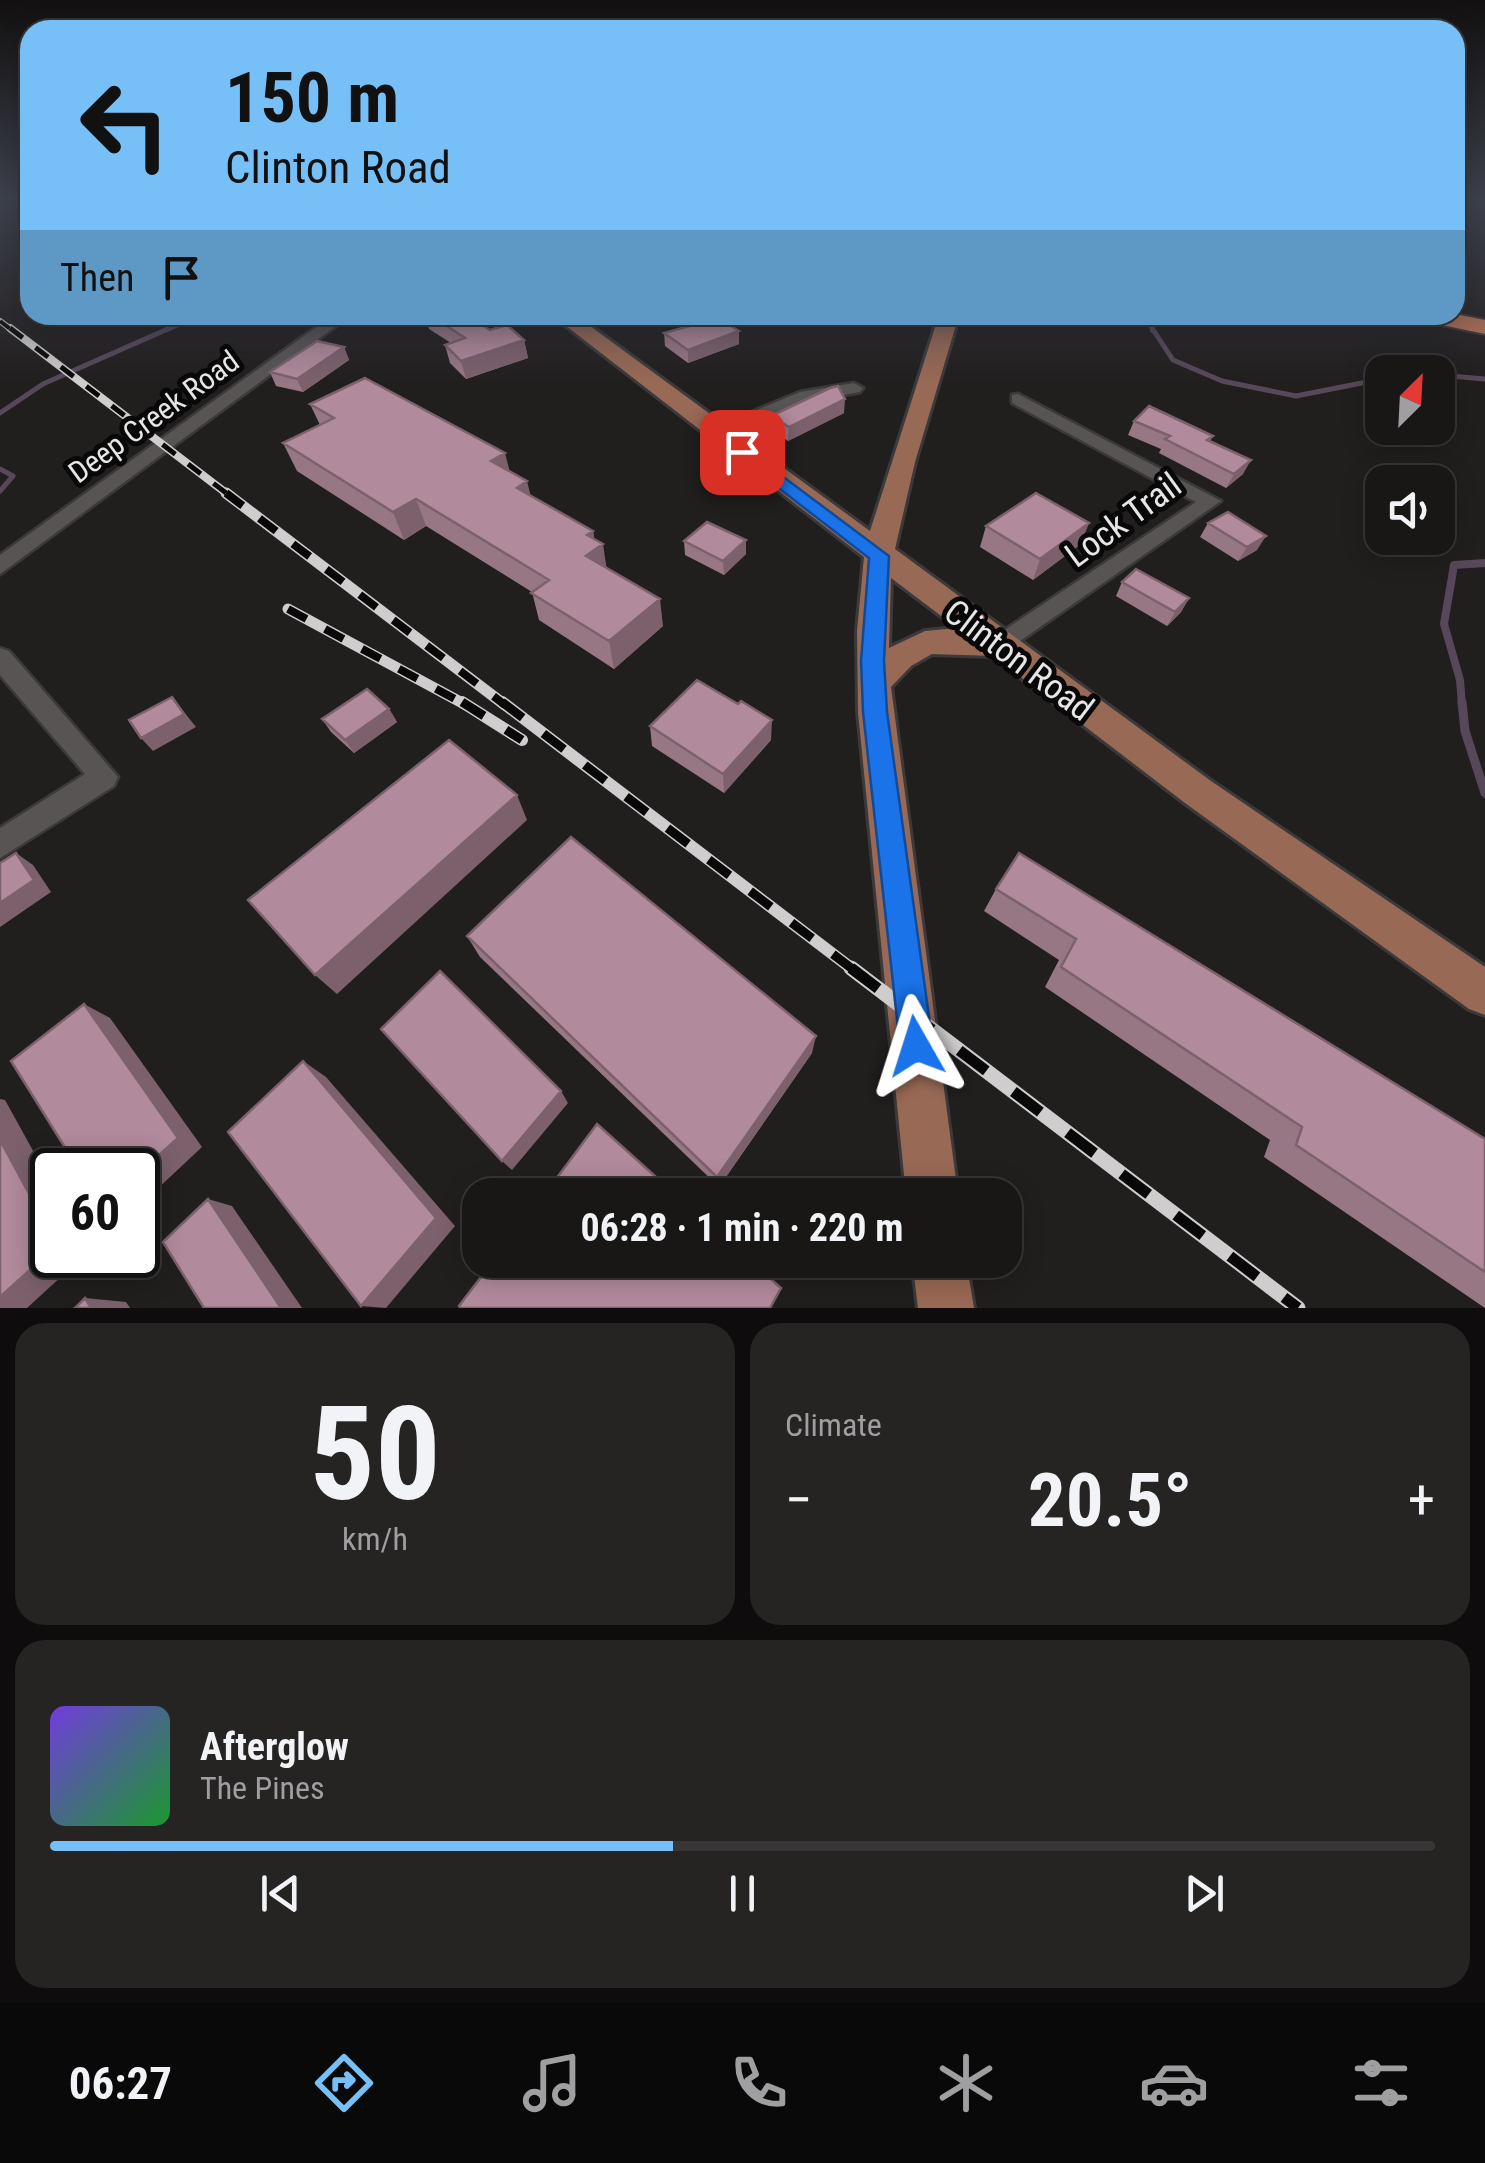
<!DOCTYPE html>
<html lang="en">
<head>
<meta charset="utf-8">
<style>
	:root { --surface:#191616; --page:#262323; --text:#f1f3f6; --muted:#9f9fa1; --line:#373535; --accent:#76c0f7 }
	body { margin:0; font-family:"Roboto Condensed",sans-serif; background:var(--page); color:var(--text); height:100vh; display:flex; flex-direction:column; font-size:38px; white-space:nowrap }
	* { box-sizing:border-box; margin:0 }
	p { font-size:32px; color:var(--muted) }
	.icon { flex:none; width:55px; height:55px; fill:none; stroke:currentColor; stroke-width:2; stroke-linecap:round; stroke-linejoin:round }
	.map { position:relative; height:1308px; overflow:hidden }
	.panel { display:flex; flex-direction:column; gap:15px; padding:15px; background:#0e0c0c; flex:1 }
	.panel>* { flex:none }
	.guide { position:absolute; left:20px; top:20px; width:1445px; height:305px; border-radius:30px; box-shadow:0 5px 25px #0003,0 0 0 2px var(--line); background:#76c0f7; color:#111; overflow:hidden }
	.needle { width:65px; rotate:24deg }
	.fabs { position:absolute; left:1365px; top:355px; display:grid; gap:20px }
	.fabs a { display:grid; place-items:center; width:90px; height:90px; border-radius:20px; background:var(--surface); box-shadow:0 5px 25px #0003,0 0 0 2px var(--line); font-size:50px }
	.speed { position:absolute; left:30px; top:1148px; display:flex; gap:20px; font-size:50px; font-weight:700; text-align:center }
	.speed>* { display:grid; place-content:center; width:130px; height:130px; border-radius:50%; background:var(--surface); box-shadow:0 5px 25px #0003,0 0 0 2px var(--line); line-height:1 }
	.speed .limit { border:5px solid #111; border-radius:15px; background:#fff; color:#111 }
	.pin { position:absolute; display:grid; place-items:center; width:85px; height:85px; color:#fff; margin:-42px; border-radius:20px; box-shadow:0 5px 15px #0006 }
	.me { position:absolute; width:110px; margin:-55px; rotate:354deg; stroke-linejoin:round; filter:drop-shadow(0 0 8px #0008) }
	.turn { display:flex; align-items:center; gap:35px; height:210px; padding:0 40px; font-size:45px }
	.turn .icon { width:130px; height:130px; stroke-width:2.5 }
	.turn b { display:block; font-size:70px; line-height:85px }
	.then { display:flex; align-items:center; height:95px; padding:0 40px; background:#0003; gap:20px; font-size:38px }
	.big { font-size:75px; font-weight:700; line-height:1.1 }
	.panel .widget { flex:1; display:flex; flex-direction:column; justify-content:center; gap:15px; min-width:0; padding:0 35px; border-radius:30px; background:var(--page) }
	.panel .dial { align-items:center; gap:0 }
	.dial b { font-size:130px; line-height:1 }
	.song { display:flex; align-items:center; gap:30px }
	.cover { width:120px; height:120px; border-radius:15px; background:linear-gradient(135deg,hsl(260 70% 55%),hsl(130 70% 35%)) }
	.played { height:10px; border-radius:5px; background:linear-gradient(90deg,var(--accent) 45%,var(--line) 45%) }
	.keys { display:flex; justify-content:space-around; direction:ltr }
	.heat { display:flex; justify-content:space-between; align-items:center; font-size:55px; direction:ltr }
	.panel .tiles { flex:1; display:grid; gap:15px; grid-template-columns:1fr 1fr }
	.widget:last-child { grid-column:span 2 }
	.trip { position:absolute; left:462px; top:1178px; width:560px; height:100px; border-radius:30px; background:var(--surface); box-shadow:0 5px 25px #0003,0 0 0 2px var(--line); font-weight:700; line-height:100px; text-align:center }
	.tab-bar { display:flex; height:160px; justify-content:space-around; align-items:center; background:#0a0909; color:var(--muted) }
	.tab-bar .icon { width:70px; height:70px }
	.tab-bar .selected { color:var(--accent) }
	.tab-bar b { font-size:45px; color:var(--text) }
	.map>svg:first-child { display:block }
</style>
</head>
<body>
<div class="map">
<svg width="1485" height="1308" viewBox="0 0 1485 1308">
	<rect width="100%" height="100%" fill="#211e1e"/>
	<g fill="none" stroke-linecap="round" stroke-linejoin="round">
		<!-- stream-far3 -->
		<path stroke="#564858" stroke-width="4" d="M1150 315 1152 331
			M165 331 201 315"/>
		<!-- stream-far2 -->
		<path stroke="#564858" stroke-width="5" d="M1152 328 1173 360 1222 381 1296 396 1382 379
			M1438 375 1485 379
			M0 413 43 384 170 328
			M0 469 13 476 0 491"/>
		<!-- stream-far1 -->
		<path stroke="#564858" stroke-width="8" d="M1462 705 1460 680 1444 624 1454 565 1485 563"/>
		<!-- stream -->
		<path stroke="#564858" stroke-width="9" d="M1462 702 1465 731 1485 793"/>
		<!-- minor casing -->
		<g stroke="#3b3939" stroke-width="5">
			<path id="minor" d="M333 315H351L0 574V555Z
				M854 383 863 388 860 392 810 401 723 435 716 437 706 431 800 392Z
				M1018 394 1221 501 1000 655 991 653 988 646 991 639 1196 502 1012 403V395Z
				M0 648 9 651 118 777 114 786 0 858V828L85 774 0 675Z"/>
		</g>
		<!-- major casing -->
		<g stroke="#3b3939" stroke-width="6">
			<path id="major" d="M552 315H575L870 531 939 315H959L915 462 895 549 1211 781 1485 967V1015L1469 1009 1185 803 993 656 932 654 911 666 891 687 958 1195H906L858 712 857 631 864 557ZM891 578 957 628 925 631 889 648Z
				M912 1260H966L974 1308H918Z"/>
		</g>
		<!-- highway casing -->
		<g stroke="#3b3939" stroke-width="4">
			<path id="highway" d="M1455 314 1485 320V334L1418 320 1414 315Z"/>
		</g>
		<!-- minor -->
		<use href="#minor" fill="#585454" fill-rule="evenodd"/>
		<!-- major -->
		<use href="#major" fill="#986955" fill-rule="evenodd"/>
		<!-- highway -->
		<use href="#highway" fill="#c37756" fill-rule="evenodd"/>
		<!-- rail-far4 casing -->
		<g stroke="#cfcdcd" stroke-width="6">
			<path id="rail-far4" d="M0 321 13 331"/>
		</g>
		<!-- rail-far3 casing -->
		<g stroke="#cfcdcd" stroke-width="8">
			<path id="rail-far3" d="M10 328 230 496"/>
		</g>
		<!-- rail-far2 casing -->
		<g stroke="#cfcdcd" stroke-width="11">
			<path id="rail-far2" d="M226 493 505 705
				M288 609 466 705"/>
		</g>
		<!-- rail-far1 casing -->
		<g stroke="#cfcdcd" stroke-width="12">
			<path id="rail-far1" d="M462 702 522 740
				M502 702 855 971"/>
		</g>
		<!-- rail casing -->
		<g stroke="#cfcdcd" stroke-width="15">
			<path id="rail" d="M851 968 1298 1308"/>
		</g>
		<!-- rail-far4 -->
		<use href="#rail-far4" stroke="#090808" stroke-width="4" stroke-dasharray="12" stroke-linecap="butt"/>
		<!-- rail-far3 -->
		<use href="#rail-far3" stroke="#090808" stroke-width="5" stroke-dasharray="16" stroke-linecap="butt"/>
		<!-- rail-far2 -->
		<use href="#rail-far2" stroke="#090808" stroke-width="8" stroke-dasharray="21" stroke-linecap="butt"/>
		<!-- rail-far1 -->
		<use href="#rail-far1" stroke="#090808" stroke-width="9" stroke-dasharray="26" stroke-linecap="butt"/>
		<!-- rail -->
		<use href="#rail" stroke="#090808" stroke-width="11" stroke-dasharray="34" stroke-linecap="butt"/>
	</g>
	<!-- wall -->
	<path fill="#987785" d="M425 315H467L490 330 524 340 528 358 466 379 450 363 445 345 451 343 429 329Z
		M664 333 739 344 688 363 665 346Z
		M344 347 349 360 303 392 276 386 270 372Z
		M310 404 510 472 531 497 593 531 594 539 607 568 663 626 614 669 539 620 532 592 426 526 404 540 297 471 283 443 320 425Z
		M844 413 788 441 771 430V416Z
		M1134 421 1213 436 1210 441 1243 474 1226 488 1159 453 1161 449 1128 435Z
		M1208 523 1257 550 1238 561 1200 537Z
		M986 526 1081 544 1033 580 980 547Z
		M746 540V554L724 575 685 555 684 541Z
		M1122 582 1189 598 1181 612 1167 626 1116 596Z
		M389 709 397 722 354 753 331 732 322 719Z
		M650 726 771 740 724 793 652 746Z
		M996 889 1485 1139V1308L1264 1157 1270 1140 1045 987 1059 960 984 911Z
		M467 936 812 1053 719 1187 480 957Z"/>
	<!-- shaded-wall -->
	<path fill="#7c616c" d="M739 331V344L688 363V350Z
		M524 340 528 358 466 379 461 361Z
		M344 347 349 360 303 392 297 379Z
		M845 399 844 413 788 441 789 427Z
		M505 453 512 480 491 461Z
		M1251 460 1243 474 1226 488 1234 474Z
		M527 481 534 509 517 488Z
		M416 499 426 526 404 540 393 512Z
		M1089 523 1081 544 1033 580 1040 559Z
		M593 531 596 549 603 544 607 571 586 556 587 535Z
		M1266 536 1257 550 1238 561 1247 547Z
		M746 540V554L724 575 723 561Z
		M1189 598 1181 612 1167 626 1175 612Z
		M660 599 663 626 614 669 609 641Z
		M172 697 196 727 153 751 141 738Z
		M389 709 397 722 354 753 345 740Z
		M772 720 771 740 724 793 723 774Z
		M517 795 527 820 337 994 315 975Z
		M16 853 33 865 51 892 0 927V903Z
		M84 1004 110 1018 202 1147 138 1207V1174Z
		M816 1036 812 1053 719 1187 717 1177Z
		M303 1061 326 1077 455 1226 386 1308 361 1306Z
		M561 1091 568 1103 512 1170 502 1161Z
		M0 1099 5 1100 52 1185V1236L0 1140Z
		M208 1199 232 1206 302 1308H281Z
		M52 1250V1255H85L27 1308H0V1297Z
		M85 1298 126 1302 130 1308H91Z"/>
	<!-- building -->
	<path fill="#b18a9b" stroke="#7c616c" stroke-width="2.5" d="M430 315H467L490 330 507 325 524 340 461 361 445 345 465 338Z
		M718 318 739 331 688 350 664 333Z
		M317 341 344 347 297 379 270 372Z
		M365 378 505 453 491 461 527 481 517 488 593 531 587 535 603 544 586 556 660 599 609 641 531 593 549 580 416 499 393 512 283 443 334 418 310 404Z
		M838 386 845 399 789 427 771 416 830 388Z
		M1149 406 1213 436 1207 440 1251 460 1234 474 1165 439 1170 436 1134 421Z
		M1036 493 1089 523 1040 559 986 526Z
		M1228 512 1266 536 1247 547 1208 523Z
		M707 522 746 540 723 561 684 541Z
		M1136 569 1189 598 1175 612 1122 582Z
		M697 680 738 704 741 701 772 720 723 774 650 726Z
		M367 689 389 709 345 740 322 719Z
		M172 697 184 714 141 738 129 720Z
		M449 740 517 795 315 975 248 900Z
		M571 837 816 1036 717 1177 467 936Z
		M16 853 34 880 0 903V863Z
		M1019 853 1485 1139V1272L1296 1145 1302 1127 1061 967 1076 939 996 889Z
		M440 971 561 1091 502 1161 381 1029Z
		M84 1004 178 1138 138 1174V1170H79L11 1061Z
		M303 1061 436 1218 361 1306 228 1132Z
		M597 1124 676 1195H544Z
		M0 1140 52 1236V1250L0 1297Z
		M208 1199 281 1308H204L163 1242Z
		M494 1260H749L781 1288 770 1308H461L459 1306Z
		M85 1298 91 1308H75Z"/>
	<!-- sky -->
	<linearGradient id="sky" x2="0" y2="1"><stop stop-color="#121010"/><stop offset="0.52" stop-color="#3d414c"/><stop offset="1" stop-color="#3d414c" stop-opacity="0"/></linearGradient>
	<rect width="1485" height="383" fill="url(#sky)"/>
	<!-- route -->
	<path fill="#1a73e8" stroke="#114b97" stroke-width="2.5" d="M742 446 889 556 884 661 887 712 933 1046 928 1057 916 1062 905 1057 900 1046 863 712 861 661 869 558 736 455 733 452Z"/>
	<g text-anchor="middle" stroke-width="10" stroke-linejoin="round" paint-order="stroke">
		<!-- far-street labels -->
		<g font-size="30" fill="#e7e5e5" stroke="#090808">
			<text transform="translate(154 417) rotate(-36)" y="10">Deep Creek Road</text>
		</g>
		<!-- street labels -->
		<g font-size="35" fill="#e7e5e5" stroke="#090808">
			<text transform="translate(1123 520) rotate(-36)" y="12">Lock Trail</text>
			<text transform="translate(1019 660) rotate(37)" y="12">Clinton Road</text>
		</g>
	</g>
</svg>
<div class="fabs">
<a><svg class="needle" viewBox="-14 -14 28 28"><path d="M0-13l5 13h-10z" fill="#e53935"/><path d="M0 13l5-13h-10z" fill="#9f9fa1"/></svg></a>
<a><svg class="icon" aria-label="sound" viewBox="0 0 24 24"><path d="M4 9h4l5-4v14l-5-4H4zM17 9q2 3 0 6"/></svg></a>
</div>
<div class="speed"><div class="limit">60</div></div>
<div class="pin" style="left:742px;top:452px;background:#d93025"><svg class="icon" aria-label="arrive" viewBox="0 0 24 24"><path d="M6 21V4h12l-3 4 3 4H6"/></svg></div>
<svg class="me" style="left:916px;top:1046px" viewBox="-20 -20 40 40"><path d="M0-17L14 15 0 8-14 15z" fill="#1a73e8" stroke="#fff" stroke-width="4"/></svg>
<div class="trip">06:28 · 1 min · 220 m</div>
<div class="guide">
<div class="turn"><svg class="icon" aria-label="left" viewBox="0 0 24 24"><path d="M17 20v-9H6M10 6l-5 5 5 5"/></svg><div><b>150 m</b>Clinton Road</div></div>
<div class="then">Then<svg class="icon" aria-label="arrive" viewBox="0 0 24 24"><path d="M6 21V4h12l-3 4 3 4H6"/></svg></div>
</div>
</div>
<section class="panel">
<div class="tiles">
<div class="widget dial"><b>50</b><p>km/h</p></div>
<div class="widget"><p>Climate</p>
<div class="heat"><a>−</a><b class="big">20.5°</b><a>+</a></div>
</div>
<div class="widget">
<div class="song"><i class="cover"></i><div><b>Afterglow</b><p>The Pines</p></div></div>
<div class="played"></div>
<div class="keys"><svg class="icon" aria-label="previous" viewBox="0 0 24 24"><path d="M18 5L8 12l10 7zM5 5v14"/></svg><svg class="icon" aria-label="pause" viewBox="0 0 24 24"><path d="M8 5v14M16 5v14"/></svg><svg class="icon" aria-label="next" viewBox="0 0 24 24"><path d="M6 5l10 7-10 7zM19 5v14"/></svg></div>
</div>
</div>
</section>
<nav class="tab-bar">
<b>06:27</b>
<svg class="icon selected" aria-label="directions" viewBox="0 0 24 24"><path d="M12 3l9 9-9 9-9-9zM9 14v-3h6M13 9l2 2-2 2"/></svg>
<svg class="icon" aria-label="music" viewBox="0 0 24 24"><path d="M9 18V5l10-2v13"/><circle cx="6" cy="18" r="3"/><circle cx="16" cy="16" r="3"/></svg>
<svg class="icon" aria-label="phone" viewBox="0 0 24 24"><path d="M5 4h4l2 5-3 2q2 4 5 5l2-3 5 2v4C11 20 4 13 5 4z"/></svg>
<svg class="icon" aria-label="climate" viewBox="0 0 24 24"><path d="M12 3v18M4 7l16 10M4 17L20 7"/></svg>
<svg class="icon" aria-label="car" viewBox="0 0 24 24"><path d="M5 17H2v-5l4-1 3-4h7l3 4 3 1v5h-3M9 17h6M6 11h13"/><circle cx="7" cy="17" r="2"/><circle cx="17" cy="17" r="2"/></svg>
<svg class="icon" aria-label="filters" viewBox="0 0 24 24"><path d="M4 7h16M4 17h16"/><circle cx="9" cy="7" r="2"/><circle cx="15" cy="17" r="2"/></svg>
</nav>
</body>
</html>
